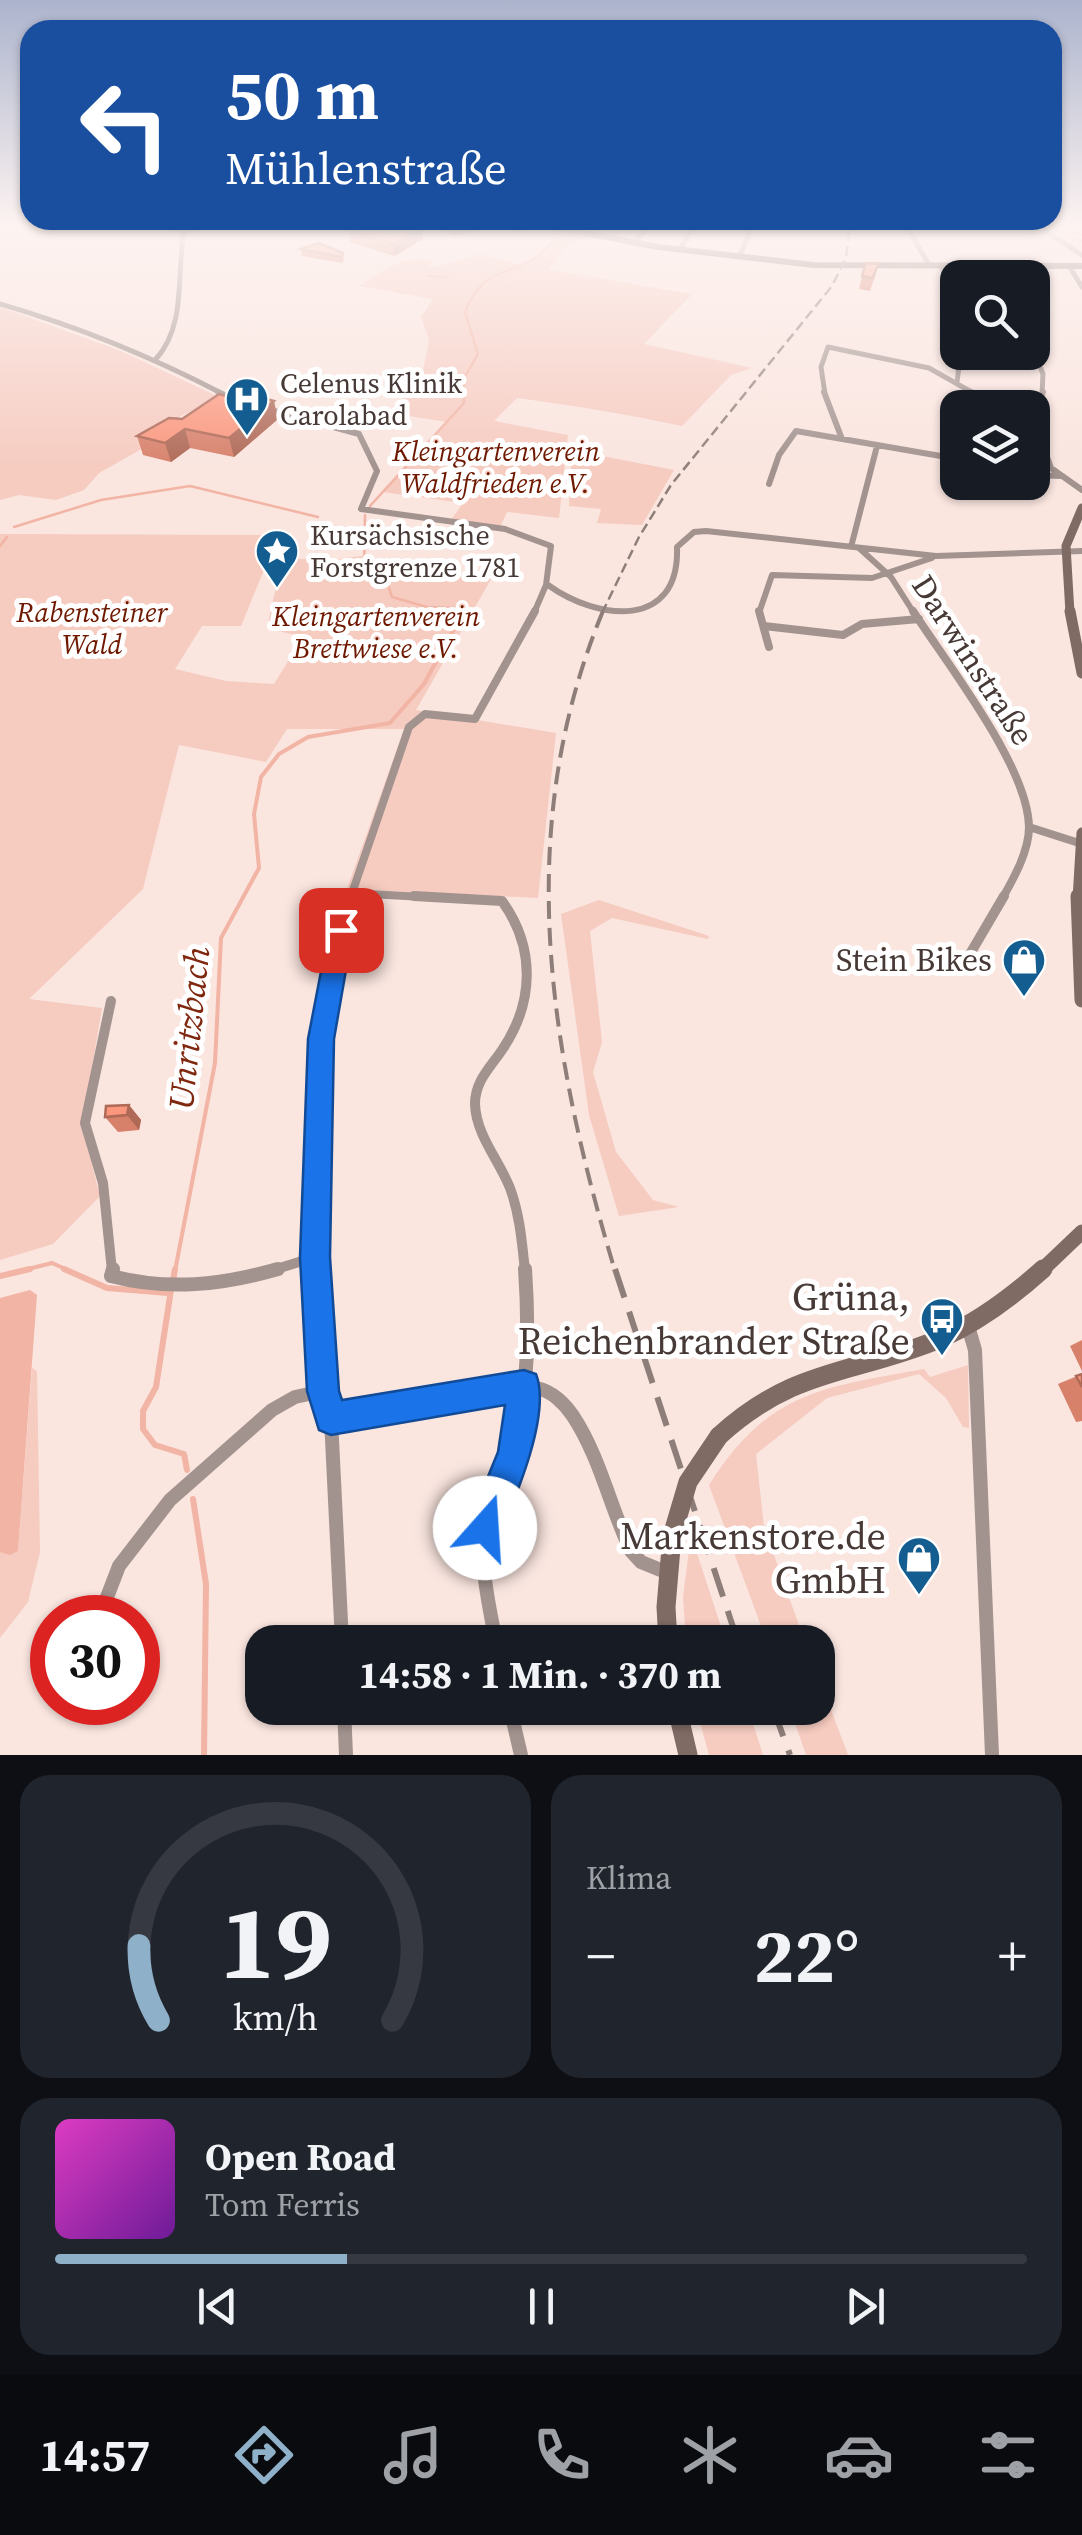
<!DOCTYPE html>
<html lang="de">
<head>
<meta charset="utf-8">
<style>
	:root { --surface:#171b24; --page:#20242c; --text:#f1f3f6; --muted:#9ea1a6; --line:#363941; --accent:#8eb0c8 }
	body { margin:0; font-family:"Source Serif 4",serif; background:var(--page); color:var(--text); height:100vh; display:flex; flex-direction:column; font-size:38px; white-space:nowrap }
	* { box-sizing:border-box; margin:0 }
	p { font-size:32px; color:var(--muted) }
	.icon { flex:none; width:55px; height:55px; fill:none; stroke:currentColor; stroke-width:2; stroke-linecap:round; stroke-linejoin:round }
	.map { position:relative; height:1755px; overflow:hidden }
	.drawer { display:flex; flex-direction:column; gap:20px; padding:20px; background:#0d0f14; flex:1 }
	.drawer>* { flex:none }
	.hud { position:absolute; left:20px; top:20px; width:1042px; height:210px; border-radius:30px; box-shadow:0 2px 8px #0004; background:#1a4fa0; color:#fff; overflow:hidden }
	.tools { position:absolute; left:940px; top:260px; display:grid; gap:20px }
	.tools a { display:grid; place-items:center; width:110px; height:110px; border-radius:20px; background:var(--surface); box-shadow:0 2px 8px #0004; font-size:50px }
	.speed { position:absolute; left:30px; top:1595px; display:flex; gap:20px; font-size:50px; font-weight:700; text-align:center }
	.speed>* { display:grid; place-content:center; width:130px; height:130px; border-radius:50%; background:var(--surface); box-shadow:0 2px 8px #0004; line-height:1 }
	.speed .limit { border:15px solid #d22; background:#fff; color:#111 }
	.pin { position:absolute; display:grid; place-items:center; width:85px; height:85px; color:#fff; margin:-42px; border-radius:20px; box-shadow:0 5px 15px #0006 }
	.me { position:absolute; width:110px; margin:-55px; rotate:19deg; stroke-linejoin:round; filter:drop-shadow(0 0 8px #0008) }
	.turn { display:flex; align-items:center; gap:35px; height:210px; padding:0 40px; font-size:45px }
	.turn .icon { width:130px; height:130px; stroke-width:2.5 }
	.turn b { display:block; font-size:70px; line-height:85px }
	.big { font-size:75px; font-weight:700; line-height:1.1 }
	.drawer .widget { flex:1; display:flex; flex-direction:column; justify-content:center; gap:15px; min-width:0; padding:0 35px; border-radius:30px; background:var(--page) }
	.drawer .dial { align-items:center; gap:0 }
	.dial svg { height:260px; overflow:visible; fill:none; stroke:var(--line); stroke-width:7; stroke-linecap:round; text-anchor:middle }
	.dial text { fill:var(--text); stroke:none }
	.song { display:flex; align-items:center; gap:30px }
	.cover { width:120px; height:120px; border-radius:15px; background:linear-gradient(135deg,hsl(310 70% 55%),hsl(280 70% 35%)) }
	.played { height:10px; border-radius:5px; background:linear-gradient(90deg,var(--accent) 30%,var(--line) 30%) }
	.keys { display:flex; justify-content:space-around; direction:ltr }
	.heat { display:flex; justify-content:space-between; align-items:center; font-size:55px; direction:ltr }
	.drawer .tiles { flex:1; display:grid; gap:20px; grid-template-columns:1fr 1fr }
	.widget:last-child { grid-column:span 2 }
	.trip { position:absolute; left:245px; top:1625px; width:590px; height:100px; border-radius:30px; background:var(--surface); box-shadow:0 2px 8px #0004; font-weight:700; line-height:100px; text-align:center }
	.menu { display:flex; height:160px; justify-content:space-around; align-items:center; background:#090b0e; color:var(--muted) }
	.menu .icon { width:70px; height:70px }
	.menu .on { color:var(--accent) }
	.menu b { font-size:45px; color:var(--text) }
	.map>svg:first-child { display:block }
</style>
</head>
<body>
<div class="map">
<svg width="1082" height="1755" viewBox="0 0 1082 1755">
	<rect width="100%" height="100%" fill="#fae5df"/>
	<!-- green -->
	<path fill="#f6cbc0" d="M563 232 585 237 558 256 549 270 692 294 644 344 752 368 731 375 682 426C626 414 571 405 517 398L494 421 568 435 559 518 507 512 500 527 451 520 463 503 383 492 447 422 390 413 422 376 429 340 421 317 433 299 359 286C382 272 406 251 434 262L429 266 434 267 480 254 521 265 544 255Z
		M0 307 121 351 219 397 179 417 186 424 99 473 84 490 56 500 19 495 0 500Z
		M572 450 674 470 642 525 597 523 601 509 569 506Z
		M0 534 272 535 282 542 268 560 241 626H202L175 669 226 681 274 684 303 637 267 628 277 583 291 558 324 561 362 556 491 579 416 710 556 733 538 898 347 889 404 729H287L266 762 179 745 143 889 29 999 102 1008 82 1126 100 1196 53 1244 0 1260Z
		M599 900 709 936 708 939 612 918 590 931 602 1042 593 1072 616 1152 653 1200 679 1207 619 1216 589 1115 561 914Z
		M968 1365 969 1428 963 1427 946 1398 919 1374 827 1398 756 1454 764 1527 805 1642H767L709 1485C768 1391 824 1387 924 1369L930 1377Z
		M32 1368 37 1371 40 1552 28 1602 0 1638V1552L18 1551Z
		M691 1535 726 1642H686L683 1597Z
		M818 1675 848 1755H806L790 1708H818Z
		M696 1708H748L763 1755H709Z"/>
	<!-- water -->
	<path fill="#f2b4a4" d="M30 1290 37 1295 18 1551 10 1555 0 1552V1298Z"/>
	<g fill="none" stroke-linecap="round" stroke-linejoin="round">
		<!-- stream-far2 -->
		<path stroke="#f2b4a4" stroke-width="2.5" d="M1044 225 1082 241
			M1067 232 1082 234
			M428 276 448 277
			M370 506 464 403V378L478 354 465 312C485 265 504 279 538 256 546 251 553 239 559 232
			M365 515 364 575 387 582 392 597 427 607 457 608 461 613
			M14 527 101 500 190 486 318 517
			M0 546 7 537"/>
		<!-- stream-far1 -->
		<path stroke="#f2b4a4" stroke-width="4" d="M20 1271 52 1263 70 1271
			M175 1271 215 1063 221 938 259 868 254 814 261 777 279 754 308 737 390 723 424 684 462 614 459 611"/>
		<!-- stream -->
		<path stroke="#f2b4a4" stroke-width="6" d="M64 1269 107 1288 168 1293
			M0 1276 30 1269
			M173 1281 175 1269
			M171 1290 156 1387 143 1411V1429L155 1445 184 1454 187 1470
			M193 1499 206 1584 204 1755"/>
		<!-- street-far4 -->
		<path stroke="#a2938f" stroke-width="5" d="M906 225 929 265
			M519 230 524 225
			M1044 230 1082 255
			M635 243 648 225
			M680 249 695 225
			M739 257 753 225
			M941 265 958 314
			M1069 266 1082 287
			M0 304C79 327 150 356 223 394
			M1032 346 1043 374 1042 394
			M156 359C187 324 176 274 184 231
			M957 382 961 352
			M825 394 821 367 828 347 929 368 975 394"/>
		<!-- street-far3 -->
		<path stroke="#a2938f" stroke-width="6" d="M218 392 232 399
			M824 392 842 439
			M971 392 1000 408
			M1029 408 1039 402 1043 392
			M267 409 359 434 377 471 361 509 505 529 551 546 546 585 534 613
			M1032 434 1042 443 1051 468 1082 490
			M1032 475 1061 476
			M769 484 779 455 796 431 958 459
			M851 547 877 446
			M859 548 891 577 914 613
			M548 585C598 621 680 630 677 547L694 532 706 531 936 556 1082 551
			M759 613 772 575 872 578 932 558"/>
		<!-- street-far2 -->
		<path stroke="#a2938f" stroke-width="8" d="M759 611 769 647
			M913 611C947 664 1028 766 1029 827 1029 851 1014 878 1002 899
			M764 626 843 635 862 624 919 619
			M1029 827 1082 844
			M350 893 461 899
			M350 899 409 727 425 714 475 719 535 611"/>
		<!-- street-far1 -->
		<path stroke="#a2938f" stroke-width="10" d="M414 896 502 901C536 948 534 1003 502 1050 490 1068 475 1081 475 1104 476 1135 499 1160 510 1188 520 1215 522 1243 525 1271
			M970 954 1004 896
			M111 1001 85 1123 103 1183 112 1271
			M270 1271 315 1257
			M315 1271C316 1144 315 1019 351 896"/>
		<!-- street -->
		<path stroke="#a2938f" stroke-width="14" d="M113 1269 111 1276C168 1291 222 1285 278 1269
			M315 1269 317 1338 331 1419 342 1642
			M968 1326 975 1350 992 1755
			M331 1419C384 1407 486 1376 537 1388 552 1391 565 1404 573 1416 600 1457 610 1507 631 1551L641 1562 668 1573
			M99 1618 119 1566 170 1500 272 1410 295 1397 323 1391
			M496 1642C488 1600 476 1553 489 1511 497 1486 513 1465 518 1439 528 1383 529 1325 525 1269
			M344 1708 346 1755
			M510 1708 521 1755"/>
		<!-- secondary-far4 -->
		<path stroke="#7f6a64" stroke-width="6" d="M165 225 184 231 210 225
			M543 225 658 247 814 265 1082 266"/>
		<!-- secondary-far3 -->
		<path stroke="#7f6a64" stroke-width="9" d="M1070 613 1066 546 1082 508"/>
		<!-- secondary-far2 -->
		<path stroke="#7f6a64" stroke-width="11" d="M1070 611 1082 673
			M1078 899 1082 833"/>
		<!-- secondary-far1 -->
		<path stroke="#7f6a64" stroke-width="15" d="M1078 896 1082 1000
			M1041 1271 1082 1232"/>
		<!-- secondary -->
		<path stroke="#7f6a64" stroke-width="19" d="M719 1436C796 1366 854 1375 942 1338 980 1321 1013 1296 1043 1269
			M668 1642 666 1607 672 1536
			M677 1708 688 1755"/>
		<!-- rail-far2 -->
		<path stroke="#8e7e79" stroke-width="2.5" stroke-dasharray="10 5" stroke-linecap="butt" d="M602 613 639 537 671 485 832 286 846 258 850 225"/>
		<!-- rail-far1 -->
		<path stroke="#8e7e79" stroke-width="4" stroke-dasharray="18 9" stroke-linecap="butt" d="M603 611C512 830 549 1051 615 1271"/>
		<!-- rail -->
		<path stroke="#8e7e79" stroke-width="6" stroke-dasharray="30 15" stroke-linecap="butt" d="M615 1269 738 1642
			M773 1708 790 1755"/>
		<!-- secondary-bridge -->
		<path stroke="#7f6a64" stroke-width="19" d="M672 1536 688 1482 719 1436"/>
	</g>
	<!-- wall -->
	<path fill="#d7816b" d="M322 225H416L422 227 423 239 394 256 350 242 348 230 351 228 344 226 322 228Z
		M435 225H481L480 230 453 236Z
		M301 249 343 253 344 260 342 263 302 256Z
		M862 276H875L870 291 859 289Z
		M182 419H278L234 457 190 448 171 462 143 455 137 436Z
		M129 1105 141 1120 139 1130 118 1132 105 1117Z
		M1082 1340V1371L1070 1346Z
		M1082 1374V1421L1076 1422 1058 1384Z"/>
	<!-- shaded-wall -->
	<path fill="#af6957" d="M322 225H344V226L322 228Z
		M452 225H481L480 230 453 236Z
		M422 227 423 239 394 256 393 244Z
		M274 401 278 419 234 457 229 438Z
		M185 429 190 448 171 462 165 443Z
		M129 1105 141 1120 139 1130 127 1115Z"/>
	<!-- building -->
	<path fill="#fa967c" stroke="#af6957" stroke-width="2.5" d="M361 225H414L422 227 393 244 348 230Z
		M319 243 343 253 341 257 301 249Z
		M866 263 878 264 873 278 862 276Z
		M219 394 250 402 257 396 274 401 229 438 185 429 165 443 137 436 169 418 182 419Z
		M129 1105 127 1115 105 1117 106 1106Z
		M1082 1374V1387L1076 1376Z"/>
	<!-- sky -->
	<linearGradient id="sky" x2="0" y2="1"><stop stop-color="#acb4cd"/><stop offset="0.48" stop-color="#fdf3f1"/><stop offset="1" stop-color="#fdf3f1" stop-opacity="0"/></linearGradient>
	<rect width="1082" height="470" fill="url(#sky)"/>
	<!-- route -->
	<path fill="#1a73e8" stroke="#114b97" stroke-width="2.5" d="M341 920 350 923 353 930 334 1039 330 1257 339 1391 342 1400 524 1370 536 1374C552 1415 514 1501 497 1541L485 1546 472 1541 467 1528 498 1452 505 1405 331 1435 319 1430 307 1391 300 1257 308 1039 329 930 333 923Z"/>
	<!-- icons -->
	<defs>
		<g id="hospital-pin" transform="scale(2.25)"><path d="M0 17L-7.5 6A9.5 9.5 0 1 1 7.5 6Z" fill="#145d90" stroke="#fff"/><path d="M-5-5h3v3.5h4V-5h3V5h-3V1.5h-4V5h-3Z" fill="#fff"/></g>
		<g id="sight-pin" transform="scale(2.25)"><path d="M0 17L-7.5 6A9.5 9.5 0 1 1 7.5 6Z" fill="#145d90" stroke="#fff"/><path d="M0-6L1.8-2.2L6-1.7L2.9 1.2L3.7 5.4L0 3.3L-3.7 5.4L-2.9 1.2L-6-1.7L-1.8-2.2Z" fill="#fff"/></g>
		<g id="shop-pin" transform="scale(2.25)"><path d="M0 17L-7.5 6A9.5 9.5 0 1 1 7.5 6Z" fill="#145d90" stroke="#fff"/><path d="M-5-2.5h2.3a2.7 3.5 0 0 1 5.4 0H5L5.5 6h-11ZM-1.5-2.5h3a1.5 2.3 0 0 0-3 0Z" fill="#fff"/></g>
		<g id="bus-pin" transform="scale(2.25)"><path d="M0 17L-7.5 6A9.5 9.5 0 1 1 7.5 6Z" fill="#145d90" stroke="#fff"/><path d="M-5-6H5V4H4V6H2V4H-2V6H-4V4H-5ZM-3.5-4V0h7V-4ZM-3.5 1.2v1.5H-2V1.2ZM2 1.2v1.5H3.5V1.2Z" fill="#fff"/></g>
	</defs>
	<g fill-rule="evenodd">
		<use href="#hospital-pin" x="247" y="399"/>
		<use href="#sight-pin" x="277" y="551"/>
		<use href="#shop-pin" x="1024" y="960"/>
		<use href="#bus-pin" x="942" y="1319"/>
		<use href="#shop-pin" x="919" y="1558"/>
	</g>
	<g text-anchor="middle" stroke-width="10" stroke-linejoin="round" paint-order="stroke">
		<!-- far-poi labels -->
		<g font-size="28" fill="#473936" stroke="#fff" text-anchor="start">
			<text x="280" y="393">Celenus Klinik<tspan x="280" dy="32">Carolabad</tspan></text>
			<text x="310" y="545">Kursächsische<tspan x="310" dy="32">Forstgrenze 1781</tspan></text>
		</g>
		<!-- far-park labels -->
		<g font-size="28" font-style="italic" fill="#6f1800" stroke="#fff">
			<text x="496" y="461">Kleingartenverein<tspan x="496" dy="32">Waldfrieden e.V.</tspan></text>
			<text x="92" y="622">Rabensteiner<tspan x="92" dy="32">Wald</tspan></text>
			<text x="376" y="626">Kleingartenverein<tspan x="376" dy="32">Brettwiese e.V.</tspan></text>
		</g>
		<!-- street labels -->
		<g font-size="32" fill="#473936" stroke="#fff">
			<text transform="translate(973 660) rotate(57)" y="11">Darwinstraße</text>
		</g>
		<!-- poi labels -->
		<g font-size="32" fill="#473936" stroke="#fff" text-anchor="end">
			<text x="992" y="971">Stein Bikes</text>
		</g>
		<!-- water labels -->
		<g font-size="35" font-style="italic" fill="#7f280f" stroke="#fff">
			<text transform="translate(189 1028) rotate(-84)" y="12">Unritzbach</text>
		</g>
		<!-- near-poi labels -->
		<g font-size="38" fill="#473936" stroke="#fff" text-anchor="end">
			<text x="910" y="1310">Grüna,<tspan x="910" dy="44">Reichenbrander Straße</tspan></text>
			<text x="886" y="1549">Markenstore.de<tspan x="886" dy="44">GmbH</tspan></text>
		</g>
	</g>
</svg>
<div class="tools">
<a><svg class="icon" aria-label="search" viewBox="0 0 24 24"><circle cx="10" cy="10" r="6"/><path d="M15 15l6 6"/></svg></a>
<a><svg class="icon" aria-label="layers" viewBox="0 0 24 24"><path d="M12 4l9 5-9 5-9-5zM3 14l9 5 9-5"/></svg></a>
</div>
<div class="speed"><div class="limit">30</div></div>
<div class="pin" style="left:341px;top:930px;background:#d93025"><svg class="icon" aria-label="arrive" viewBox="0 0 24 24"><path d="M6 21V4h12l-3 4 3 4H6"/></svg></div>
<svg class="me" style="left:485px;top:1528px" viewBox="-20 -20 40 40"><circle r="19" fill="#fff"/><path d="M0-13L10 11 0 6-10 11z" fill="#1a73e8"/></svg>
<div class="trip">14:58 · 1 Min. · 370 m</div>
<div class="hud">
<div class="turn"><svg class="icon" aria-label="left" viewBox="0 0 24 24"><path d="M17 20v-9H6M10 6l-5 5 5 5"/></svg><div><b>50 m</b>Mühlenstraße</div></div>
</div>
</div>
<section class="drawer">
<div class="tiles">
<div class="widget dial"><svg viewBox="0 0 100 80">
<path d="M14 69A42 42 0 1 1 86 69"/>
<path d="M14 69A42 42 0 0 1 8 46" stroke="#8eb0c8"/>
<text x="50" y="56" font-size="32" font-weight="700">19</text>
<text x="50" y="72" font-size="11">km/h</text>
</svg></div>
<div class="widget"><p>Klima</p>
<div class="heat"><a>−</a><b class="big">22°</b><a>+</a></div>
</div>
<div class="widget">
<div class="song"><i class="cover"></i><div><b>Open Road</b><p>Tom Ferris</p></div></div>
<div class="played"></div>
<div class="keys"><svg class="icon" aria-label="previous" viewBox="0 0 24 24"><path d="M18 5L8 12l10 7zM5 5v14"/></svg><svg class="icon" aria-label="pause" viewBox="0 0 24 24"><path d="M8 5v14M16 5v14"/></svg><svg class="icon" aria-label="next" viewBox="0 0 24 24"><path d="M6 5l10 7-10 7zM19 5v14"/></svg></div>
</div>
</div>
</section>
<nav class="menu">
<b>14:57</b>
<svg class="icon on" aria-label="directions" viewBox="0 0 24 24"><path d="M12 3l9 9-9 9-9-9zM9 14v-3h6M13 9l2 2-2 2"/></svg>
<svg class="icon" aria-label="music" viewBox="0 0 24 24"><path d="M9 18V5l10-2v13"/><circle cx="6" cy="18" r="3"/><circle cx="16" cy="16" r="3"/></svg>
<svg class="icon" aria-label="phone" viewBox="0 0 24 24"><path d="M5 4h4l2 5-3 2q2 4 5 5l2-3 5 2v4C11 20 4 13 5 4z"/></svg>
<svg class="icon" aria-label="climate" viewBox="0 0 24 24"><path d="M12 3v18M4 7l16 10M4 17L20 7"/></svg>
<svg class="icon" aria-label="car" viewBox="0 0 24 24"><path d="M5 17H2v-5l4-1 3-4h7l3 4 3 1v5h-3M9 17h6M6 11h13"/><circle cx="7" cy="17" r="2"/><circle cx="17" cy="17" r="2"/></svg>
<svg class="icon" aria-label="filters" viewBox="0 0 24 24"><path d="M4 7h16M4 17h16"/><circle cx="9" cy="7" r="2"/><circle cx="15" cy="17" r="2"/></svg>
</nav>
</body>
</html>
